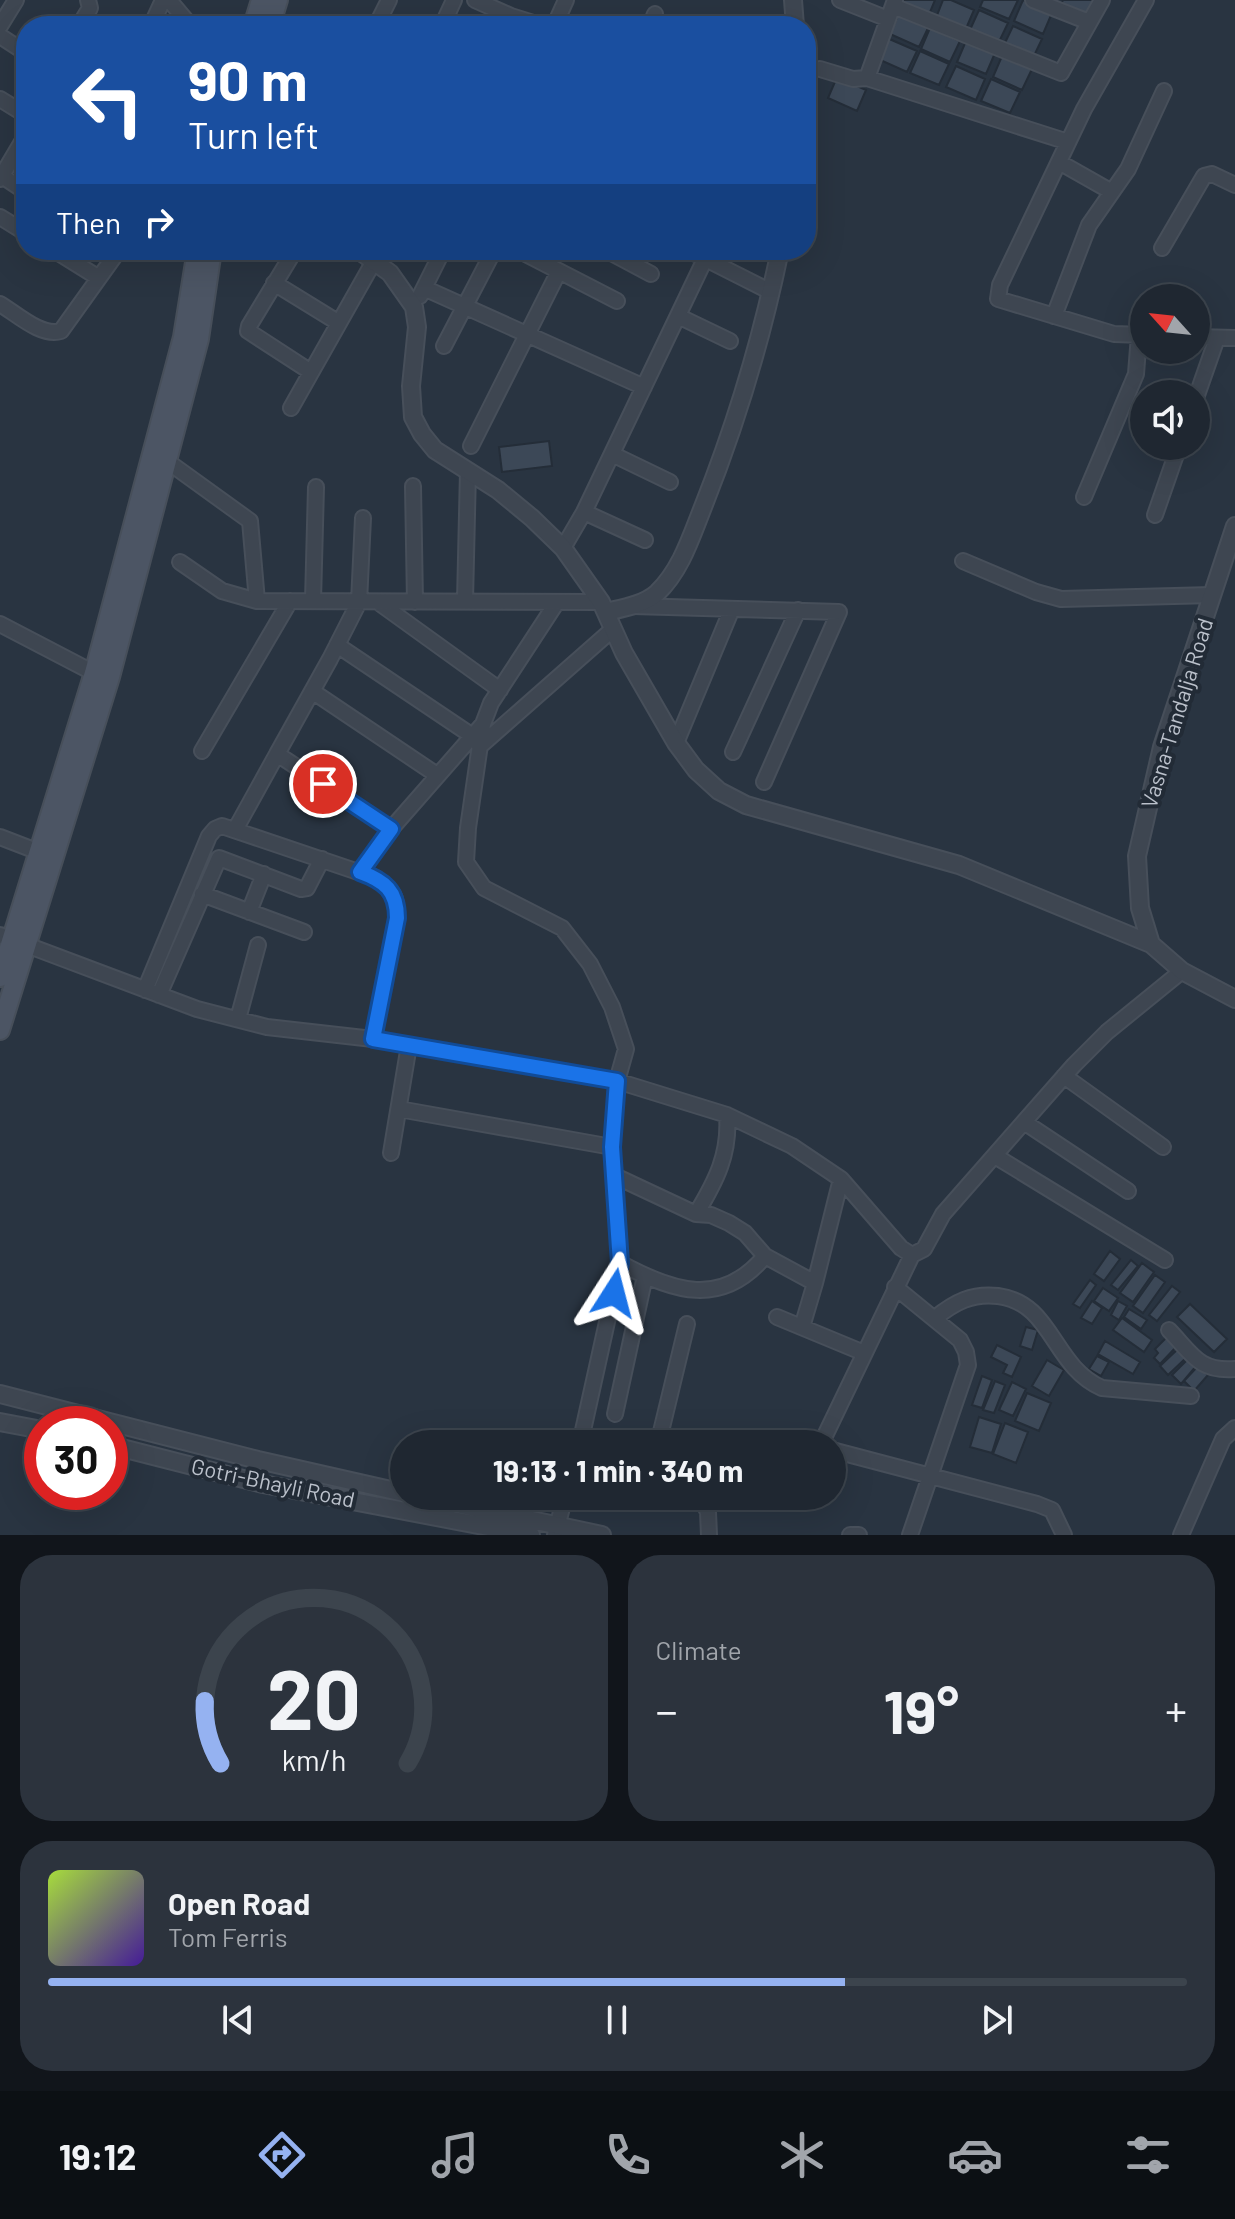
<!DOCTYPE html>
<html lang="en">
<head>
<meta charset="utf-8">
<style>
	:root { --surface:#1f2731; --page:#2c333d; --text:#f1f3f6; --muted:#a1a5ab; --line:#3c444d; --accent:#95b2f1 }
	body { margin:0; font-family:Barlow,sans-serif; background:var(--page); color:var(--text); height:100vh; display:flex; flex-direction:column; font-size:30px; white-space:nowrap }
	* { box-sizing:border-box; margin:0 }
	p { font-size:26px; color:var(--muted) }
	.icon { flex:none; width:44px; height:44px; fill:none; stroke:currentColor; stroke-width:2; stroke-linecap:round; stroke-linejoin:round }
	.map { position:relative; height:1535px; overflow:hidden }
	.drawer { display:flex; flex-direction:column; gap:20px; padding:20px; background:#11151b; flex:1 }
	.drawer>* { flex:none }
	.hud { position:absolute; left:16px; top:16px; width:800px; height:244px; border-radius:32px; box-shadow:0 8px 32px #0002,0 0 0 2px var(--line); background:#1a4fa0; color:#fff; overflow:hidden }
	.needle { width:52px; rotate:297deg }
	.fabs { position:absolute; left:1130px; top:284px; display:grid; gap:16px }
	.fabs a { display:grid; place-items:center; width:80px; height:80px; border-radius:50%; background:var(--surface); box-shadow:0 8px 32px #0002,0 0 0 2px var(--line); font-size:40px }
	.speed { position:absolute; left:24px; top:1406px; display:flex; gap:16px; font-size:40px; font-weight:700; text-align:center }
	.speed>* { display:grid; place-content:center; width:104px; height:104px; border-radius:50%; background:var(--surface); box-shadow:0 8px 32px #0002,0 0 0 2px var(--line); line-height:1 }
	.speed .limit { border:12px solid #d22; background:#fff; color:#111 }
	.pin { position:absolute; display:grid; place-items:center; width:68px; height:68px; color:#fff; margin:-34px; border:4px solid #fff; border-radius:50%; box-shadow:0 2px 8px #0007 }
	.me { position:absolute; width:88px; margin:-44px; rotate:9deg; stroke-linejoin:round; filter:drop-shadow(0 0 6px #0008) }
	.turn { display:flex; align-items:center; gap:28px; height:168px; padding:0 40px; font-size:36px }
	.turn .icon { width:104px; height:104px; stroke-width:2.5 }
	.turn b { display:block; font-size:56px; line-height:68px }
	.then { display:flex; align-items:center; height:76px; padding:0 40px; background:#0003; gap:16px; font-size:30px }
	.big { font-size:60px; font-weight:700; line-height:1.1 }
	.drawer .tile { flex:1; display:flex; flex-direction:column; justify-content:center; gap:12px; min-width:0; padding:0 28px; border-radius:32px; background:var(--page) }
	.drawer .dial { align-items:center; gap:0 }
	.dial svg { height:208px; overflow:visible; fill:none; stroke:var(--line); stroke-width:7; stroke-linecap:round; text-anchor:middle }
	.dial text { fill:var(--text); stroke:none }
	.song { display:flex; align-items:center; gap:24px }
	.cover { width:96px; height:96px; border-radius:12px; background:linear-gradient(135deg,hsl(80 70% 55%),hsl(260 70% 35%)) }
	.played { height:8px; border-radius:4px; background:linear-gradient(90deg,var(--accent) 70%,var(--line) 70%) }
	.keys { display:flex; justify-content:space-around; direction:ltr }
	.heat { display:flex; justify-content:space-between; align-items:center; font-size:44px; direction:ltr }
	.drawer .tiles { flex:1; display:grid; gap:20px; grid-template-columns:1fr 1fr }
	.tile:last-child { grid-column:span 2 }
	.trip { position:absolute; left:390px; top:1430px; width:456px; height:80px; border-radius:40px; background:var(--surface); box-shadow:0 8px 32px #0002,0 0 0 2px var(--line); font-weight:700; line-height:80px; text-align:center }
	.tabs { display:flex; height:128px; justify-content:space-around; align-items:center; background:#0c1014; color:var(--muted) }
	.tabs .icon { width:56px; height:56px }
	.tabs .current { color:var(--accent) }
	.tabs b { font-size:36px; color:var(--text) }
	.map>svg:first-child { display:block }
</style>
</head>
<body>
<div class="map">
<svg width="1235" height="1535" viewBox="0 0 1235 1535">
	<rect width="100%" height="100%" fill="#293441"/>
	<!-- building -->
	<path fill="#3c4857" stroke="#242d38" stroke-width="2" d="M900 0H935L928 17 899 4Z
		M943 0H951L974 10 965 31 936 18Z
		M983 0H1018L1009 19 980 7Z
		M1023 0 1052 13 1043 34 1014 21Z
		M1063 0H1098L1090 19 1060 6Z
		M979 10 1008 23 998 44 969 32Z
		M899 13 929 26 919 47 890 34Z
		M1013 26 1042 39 1032 60 1003 47Z
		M930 28 960 41 950 62 921 49Z
		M887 38 917 51 907 72 878 59Z
		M966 41 995 53 986 74 957 62Z
		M920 51 949 64 939 85 910 73Z
		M1002 56 1032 69 1022 90 993 77Z
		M956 66 985 79 976 100 946 87Z
		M837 77 866 90 857 111 828 98Z
		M991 79 1020 92 1010 113 981 101Z
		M549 441 552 466 502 472 499 447Z
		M1110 1251 1120 1259 1104 1281 1094 1274Z
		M1131 1260 1138 1266 1118 1290 1111 1285Z
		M1142 1263 1154 1272 1133 1302 1120 1293Z
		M1155 1275 1165 1282 1143 1313 1133 1306Z
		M1090 1280 1096 1285 1080 1308 1073 1304Z
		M1172 1286 1180 1292 1157 1321 1149 1315Z
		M1103 1288 1118 1298 1109 1311 1094 1301Z
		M1092 1301 1102 1308 1092 1324 1081 1318Z
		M1118 1301 1127 1306 1119 1320 1111 1315Z
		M1190 1304 1227 1339 1214 1352 1177 1317Z
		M1129 1309 1147 1320 1141 1329 1124 1317Z
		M1122 1318 1152 1340 1144 1352 1113 1330Z
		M1026 1327 1038 1330 1032 1350 1020 1346Z
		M1167 1337 1177 1346 1160 1364 1154 1358 1158 1353 1155 1349Z
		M1105 1341 1140 1362 1133 1374 1098 1354Z
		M997 1345 1021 1357 1012 1377 1003 1373 1007 1365 991 1357Z
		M1179 1348 1187 1357 1168 1375 1160 1366Z
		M1097 1356 1109 1362 1101 1376 1089 1369Z
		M1189 1358 1197 1365 1181 1384 1172 1375Z
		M1047 1360 1064 1370 1049 1396 1032 1386Z
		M1198 1366 1208 1375 1194 1391 1184 1381Z
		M982 1376 992 1380 982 1408 972 1405Z
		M995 1381 1005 1385 994 1413 983 1410Z
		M1012 1382 1026 1389 1013 1416 999 1410Z
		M1027 1393 1051 1403 1039 1431 1015 1421Z
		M979 1417 1001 1424 992 1453 970 1447Z
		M1005 1423 1028 1432 1016 1463 993 1454Z"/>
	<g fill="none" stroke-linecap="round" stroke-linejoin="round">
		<!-- minor casing -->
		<g stroke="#474f5a" stroke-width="18">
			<path id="minor" d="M169 0 191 26
				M475 0 511 16 543 26
				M840 0 888 19
				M895 0 867 78 1068 142
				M1033 0 1089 22
				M893 6 1061 73 1102 0
				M0 26 16 0
				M79 26 90 8 88 0
				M151 26 163 0
				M376 26 389 0
				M442 26 454 0
				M551 26 557 20 566 0
				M650 26 655 14
				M0 36 26 53
				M820 69 853 79 867 78
				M0 99 26 115
				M1059 162 1112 192
				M2 176 26 192
				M0 179 26 135
				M0 217 26 233
				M1162 248 1204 176 1212 174 1235 185
				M54 250 99 278
				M295 250 249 326 248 331 311 372
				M518 250 617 301
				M606 250 651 274
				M688 250 771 292
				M274 283 339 323
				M424 288 644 387
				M420 296 443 250
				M0 304C17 314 41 337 61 331L119 250
				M678 316 730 341
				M1054 316 1089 225 1128 169 1164 91
				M1144 335 1114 334 998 299 1000 285 1084 109 1146 0
				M1196 337 1235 338
				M444 346 494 250
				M1196 398 1217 338
				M291 408 374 261
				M471 446 559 271
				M612 454 670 482
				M160 456 250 521 257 601
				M413 486 415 602
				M1084 497 1136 374 1139 335
				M584 512 645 540
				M1155 515 1179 446
				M363 518 359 602 330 659 277 754 391 829
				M563 548 584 512 705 259
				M963 561 1036 592 1061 599 1212 595
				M180 562 222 591 257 601 601 602
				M313 601 316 487
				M465 601 468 471
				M378 602 500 690
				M557 602 491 703 483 724 468 828 466 862 484 888 562 928 590 964 612 1007 626 1049 617 1081 612 1147 620 1263 580 1444
				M633 606 839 612 764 782
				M0 624 94 673
				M337 645 471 735
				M312 691 437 775
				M676 743 731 611
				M479 747 613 629
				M202 751 290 601
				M733 752 798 610
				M235 830 277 754
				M0 837 39 852
				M360 872 391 829 483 724
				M202 894 304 932
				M249 912 264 874
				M0 935 197 1009 267 1027 373 1039 617 1081 727 1115 792 1146 841 1179 901 1248 912 1255
				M145 990 209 836 215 829 222 826 376 878C394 892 397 895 397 918L373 1039
				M159 995 219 858 301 889 307 888 322 859
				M238 1019 258 945
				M1064 1076 1163 1147
				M399 1109 612 1147
				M1024 1122 1128 1191
				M391 1153 409 1045
				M995 1156 1165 1260
				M615 1176 696 1214 711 1215 729 1223 745 1233 765 1256 815 1283 802 1327
				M696 1214C716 1181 730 1154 727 1115
				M620 1263C673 1292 722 1308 765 1256
				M815 1283 841 1179
				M895 1287 960 1340 966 1352 968 1365 910 1535
				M777 1317 864 1353
				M935 1318C955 1302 972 1293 998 1296 1053 1303 1052 1366 1102 1388L1191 1396
				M1169 1330C1192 1354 1199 1372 1235 1369
				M615 1414 645 1276
				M658 1444 687 1324
				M821 1444 912 1255 924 1249 943 1214 1074 1065 1107 1032 1182 971
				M832 1450 1037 1504 1052 1510 1064 1535
				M700 1496 708 1512 709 1535
				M555 1535 565 1496
				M850 1535H859
				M1181 1535 1223 1439 1235 1428"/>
		</g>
		<!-- tertiary casing -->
		<g stroke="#474f5a" stroke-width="20">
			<path id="tertiary" d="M793 0 795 26
				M358 250 390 273 414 307 417 327 411 386 413 417 422 434 435 450 498 490 532 518 563 548 601 602 624 653 676 743 696 770 719 791 746 805 959 865 1151 944
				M1235 526 1162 747 1137 856 1140 908 1151 944 1182 971 1235 999
				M606 612C623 608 643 605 657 593 681 570 691 537 703 507 736 424 762 338 780 250
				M0 1394 258 1460 404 1493
				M0 1422 42 1430
				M110 1445 263 1484 531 1535
				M419 1496 602 1535"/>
		</g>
		<!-- secondary casing -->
		<g stroke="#474f5a" stroke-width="22">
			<path id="secondary" d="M253 26 261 0
				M270 26 278 0
				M0 977 94 673 183 337 197 250
				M0 1030 110 677 199 339 212 250"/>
		</g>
		<!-- minor -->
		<use href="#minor" stroke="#3e4651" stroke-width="14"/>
		<!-- tertiary -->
		<use href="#tertiary" stroke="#3e4651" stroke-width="16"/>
		<!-- secondary -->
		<use href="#secondary" stroke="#4c5564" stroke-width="18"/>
	</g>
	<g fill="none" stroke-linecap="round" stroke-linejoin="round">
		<!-- route casing -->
		<g stroke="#114b97" stroke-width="20">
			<path id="route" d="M323 784 391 829 360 872C385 881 397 891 397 918L373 1039 617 1081 612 1147 620 1263 614 1293"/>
		</g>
		<!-- route -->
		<use href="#route" stroke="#1a73e8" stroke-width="14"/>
	</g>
	<g text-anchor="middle" stroke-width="8" stroke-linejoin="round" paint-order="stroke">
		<!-- street labels -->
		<g font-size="22" fill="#bbc1cb" stroke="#222b36">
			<text transform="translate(1177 713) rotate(-73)" y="8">Vasna-Tandalja Road</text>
			<text transform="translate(273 1483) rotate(12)" y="8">Gotri-Bhayli Road</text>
		</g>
	</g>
</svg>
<div class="fabs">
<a><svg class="needle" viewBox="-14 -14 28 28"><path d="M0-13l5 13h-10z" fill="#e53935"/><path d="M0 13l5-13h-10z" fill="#a1a5ab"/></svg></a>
<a><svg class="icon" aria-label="sound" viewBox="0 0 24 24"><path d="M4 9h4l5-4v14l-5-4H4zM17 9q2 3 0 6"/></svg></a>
</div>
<div class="speed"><div class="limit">30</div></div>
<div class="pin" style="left:323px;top:784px;background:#d93025"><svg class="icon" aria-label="arrive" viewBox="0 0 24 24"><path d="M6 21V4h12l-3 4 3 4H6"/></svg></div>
<svg class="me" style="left:614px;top:1293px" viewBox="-20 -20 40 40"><path d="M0-17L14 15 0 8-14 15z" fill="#1a73e8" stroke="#fff" stroke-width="4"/></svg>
<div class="trip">19:13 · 1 min · 340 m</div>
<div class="hud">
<div class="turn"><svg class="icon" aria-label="left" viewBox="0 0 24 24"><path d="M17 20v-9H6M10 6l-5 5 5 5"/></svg><div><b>90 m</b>Turn left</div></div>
<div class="then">Then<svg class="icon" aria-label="right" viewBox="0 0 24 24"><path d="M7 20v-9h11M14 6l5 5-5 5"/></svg></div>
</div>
</div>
<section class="drawer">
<div class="tiles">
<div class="tile dial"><svg viewBox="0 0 100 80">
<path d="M14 69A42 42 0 1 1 86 69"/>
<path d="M14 69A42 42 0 0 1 8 45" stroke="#95b2f1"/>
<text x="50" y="56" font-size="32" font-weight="700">20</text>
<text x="50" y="72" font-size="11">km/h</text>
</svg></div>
<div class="tile"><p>Climate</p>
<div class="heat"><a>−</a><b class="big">19°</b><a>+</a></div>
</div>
<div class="tile">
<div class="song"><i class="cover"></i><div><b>Open Road</b><p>Tom Ferris</p></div></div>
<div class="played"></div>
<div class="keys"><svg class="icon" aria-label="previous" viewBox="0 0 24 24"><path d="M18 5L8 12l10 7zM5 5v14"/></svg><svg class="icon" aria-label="pause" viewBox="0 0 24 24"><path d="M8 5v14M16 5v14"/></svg><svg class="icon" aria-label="next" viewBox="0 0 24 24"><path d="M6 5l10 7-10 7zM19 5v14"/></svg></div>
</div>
</div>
</section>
<nav class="tabs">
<b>19:12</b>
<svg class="icon current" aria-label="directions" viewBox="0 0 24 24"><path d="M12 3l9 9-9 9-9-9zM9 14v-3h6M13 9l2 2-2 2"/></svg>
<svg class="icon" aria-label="music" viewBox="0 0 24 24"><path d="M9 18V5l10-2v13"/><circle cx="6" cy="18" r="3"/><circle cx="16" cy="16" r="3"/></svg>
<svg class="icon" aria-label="phone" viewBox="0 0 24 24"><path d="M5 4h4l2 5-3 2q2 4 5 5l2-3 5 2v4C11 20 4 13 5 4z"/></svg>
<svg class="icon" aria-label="climate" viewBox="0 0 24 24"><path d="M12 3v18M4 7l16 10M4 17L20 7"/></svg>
<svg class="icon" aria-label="car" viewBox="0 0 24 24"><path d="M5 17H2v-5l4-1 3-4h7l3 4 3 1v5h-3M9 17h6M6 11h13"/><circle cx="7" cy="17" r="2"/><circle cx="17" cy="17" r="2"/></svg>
<svg class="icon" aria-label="filters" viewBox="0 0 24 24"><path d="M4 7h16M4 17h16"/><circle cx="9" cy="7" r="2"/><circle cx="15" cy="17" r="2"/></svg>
</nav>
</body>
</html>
